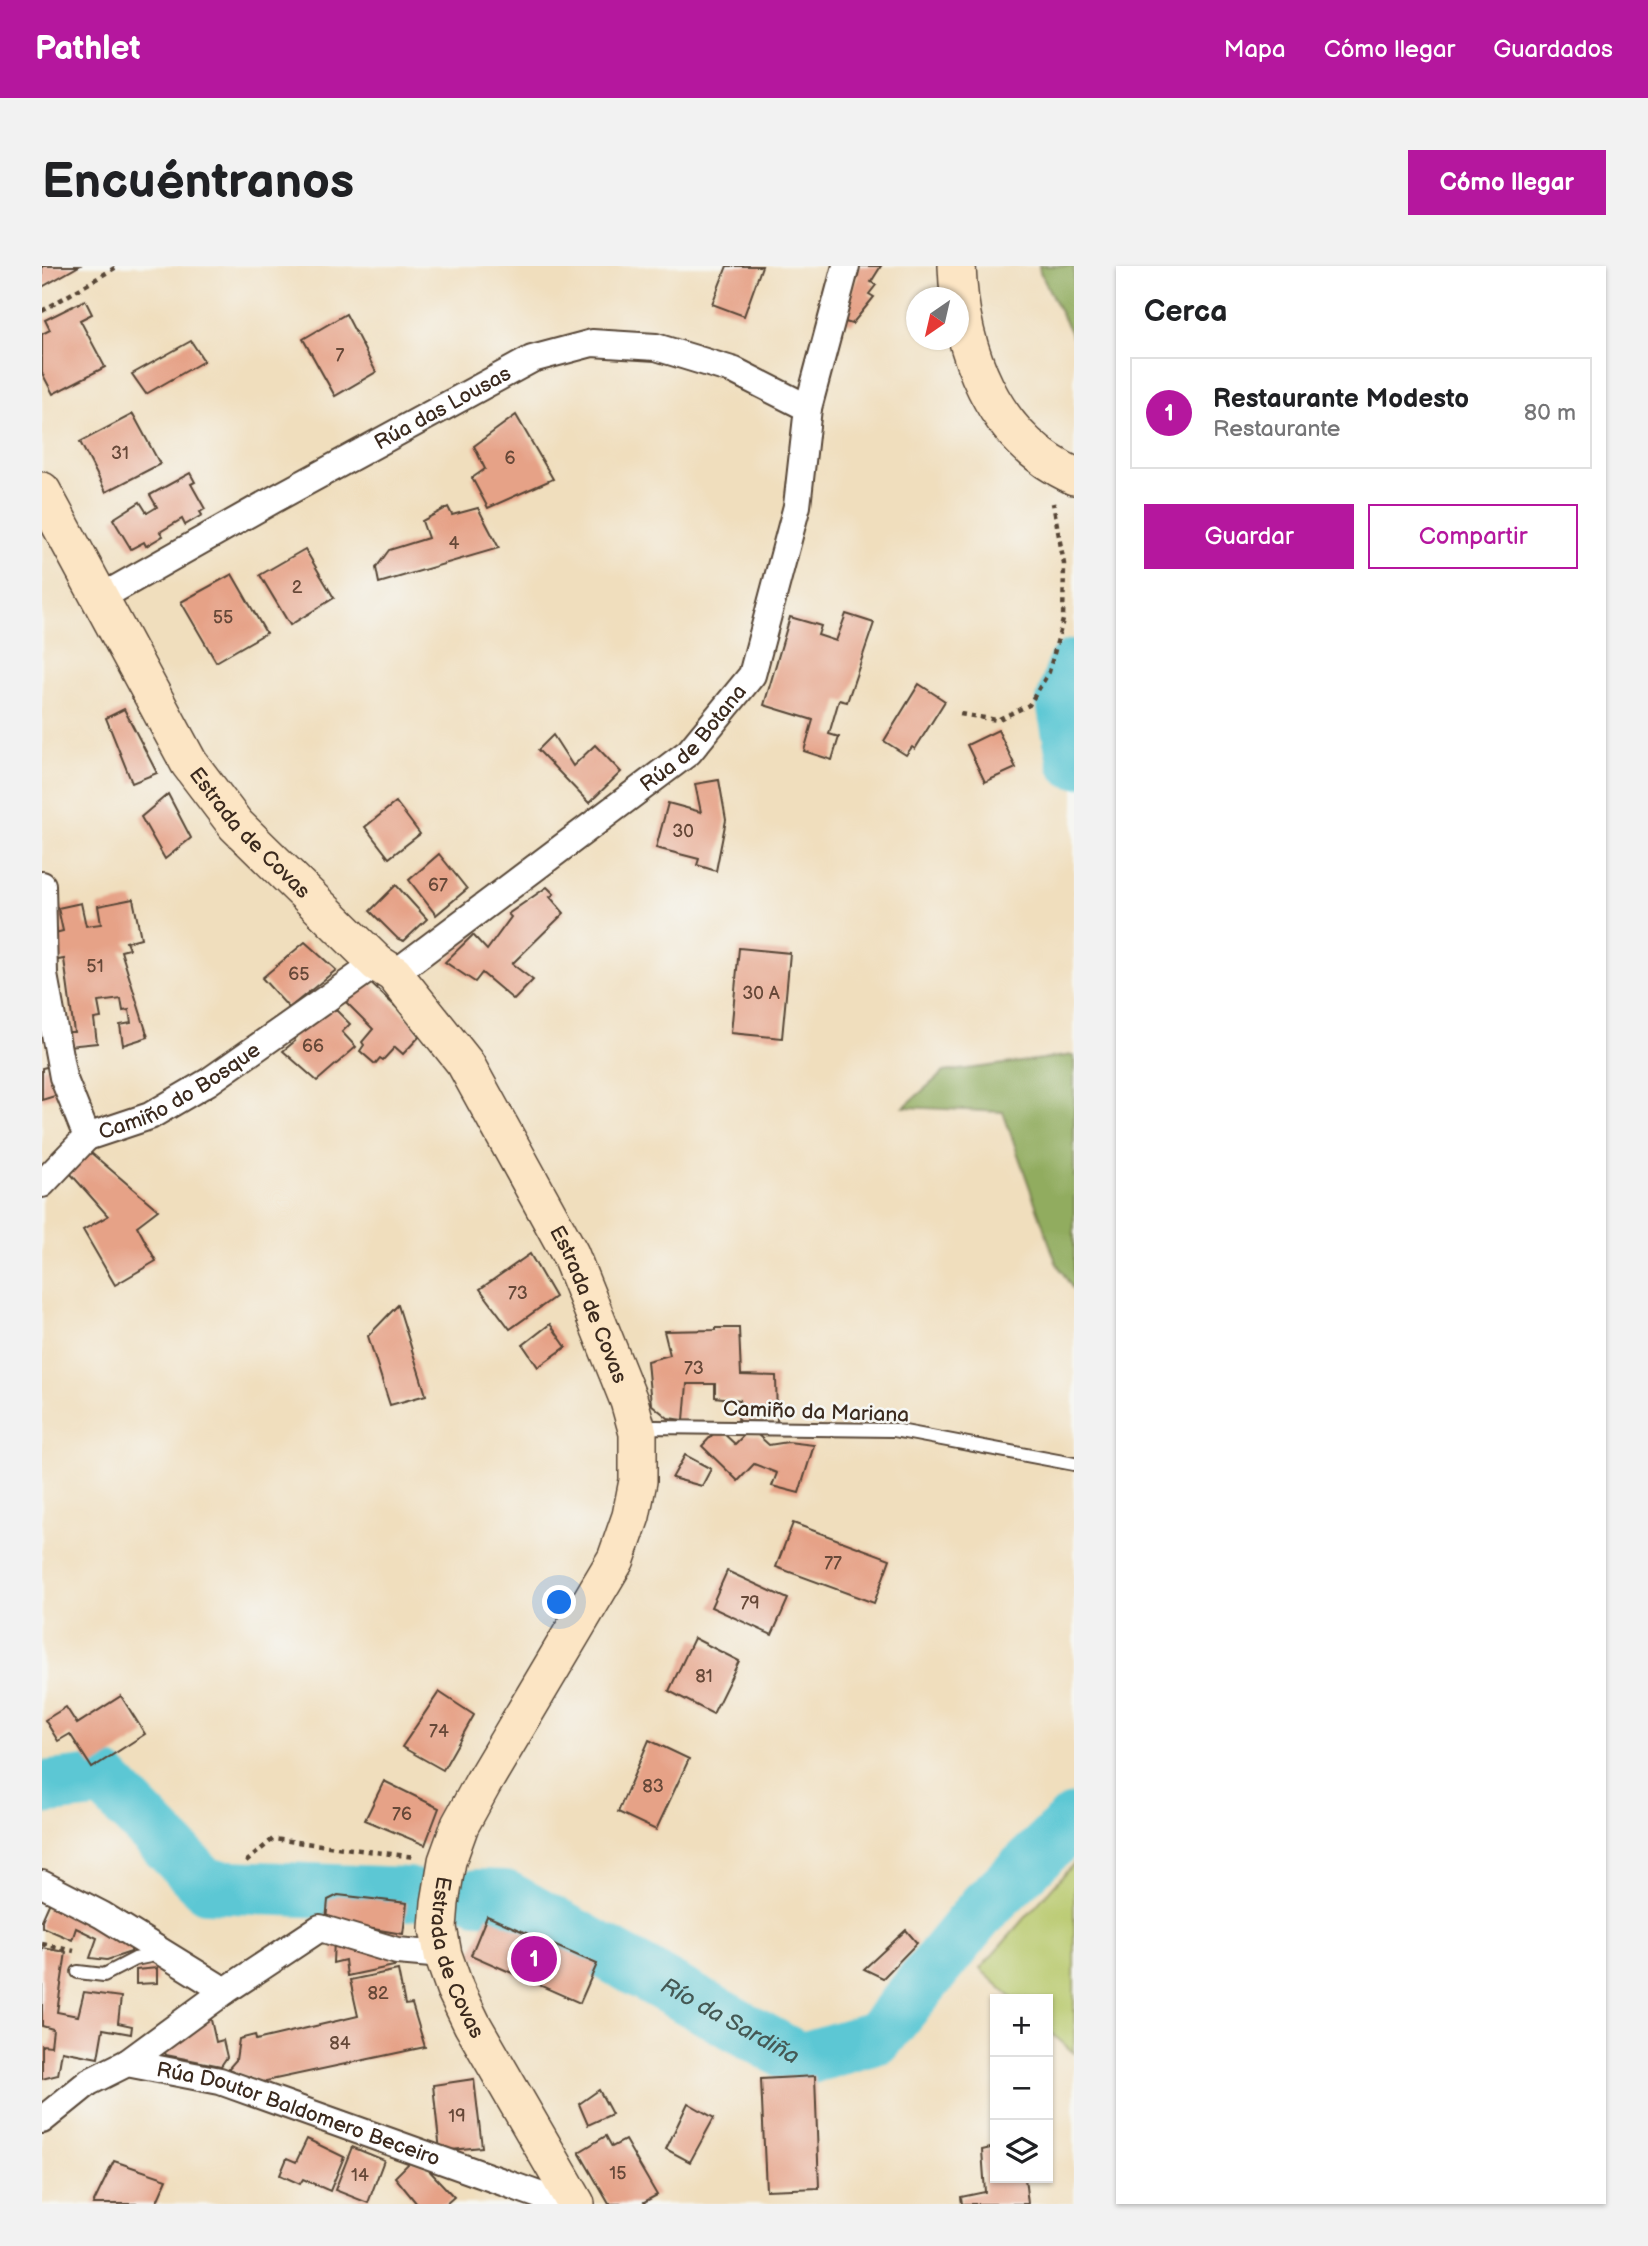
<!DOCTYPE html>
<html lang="es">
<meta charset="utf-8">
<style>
body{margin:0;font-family:"Balsamiq Sans",sans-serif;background:#f2f2f2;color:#202124}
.controls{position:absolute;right:21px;bottom:21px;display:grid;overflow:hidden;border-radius:0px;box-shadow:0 2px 5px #0004}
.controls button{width:63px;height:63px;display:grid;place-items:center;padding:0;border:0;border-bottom:2px solid #e0e0e0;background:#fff;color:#202124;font:35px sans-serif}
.compass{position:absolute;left:864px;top:21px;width:63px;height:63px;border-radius:50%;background:#fff;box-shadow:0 2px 5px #0004;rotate:214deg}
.you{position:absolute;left:518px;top:1337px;width:24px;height:24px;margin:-18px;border:5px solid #fff;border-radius:50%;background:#1a73e8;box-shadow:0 0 0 10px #1a73e833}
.badge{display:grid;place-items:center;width:46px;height:46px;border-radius:50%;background:#b5179e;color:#fff;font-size:23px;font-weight:700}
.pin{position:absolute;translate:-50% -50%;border:4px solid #fff;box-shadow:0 2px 7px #0006}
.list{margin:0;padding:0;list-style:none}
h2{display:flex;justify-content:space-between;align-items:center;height:91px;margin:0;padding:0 28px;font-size:30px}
h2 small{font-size:23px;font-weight:400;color:#757577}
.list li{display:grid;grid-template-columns:46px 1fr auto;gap:21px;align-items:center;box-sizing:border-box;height:112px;margin:0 14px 14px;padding:0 14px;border:2px solid #e0e0e0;border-radius:0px}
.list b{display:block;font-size:26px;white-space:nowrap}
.list p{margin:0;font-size:23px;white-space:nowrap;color:#757577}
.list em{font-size:23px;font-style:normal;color:#757577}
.actions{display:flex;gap:14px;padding:21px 28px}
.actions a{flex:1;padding:16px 0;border:2px solid #b5179e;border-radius:0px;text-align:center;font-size:24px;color:#b5179e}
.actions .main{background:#b5179e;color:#fff}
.icon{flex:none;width:38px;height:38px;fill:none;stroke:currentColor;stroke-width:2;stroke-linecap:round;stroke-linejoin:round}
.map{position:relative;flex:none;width:1032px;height:1938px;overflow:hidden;border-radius:0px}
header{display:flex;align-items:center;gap:42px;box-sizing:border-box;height:98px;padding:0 35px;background:#b5179e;color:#fff}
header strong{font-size:33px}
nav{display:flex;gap:38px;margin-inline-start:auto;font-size:24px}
.intro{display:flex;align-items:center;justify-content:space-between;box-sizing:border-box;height:168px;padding:0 42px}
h1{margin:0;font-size:49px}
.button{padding:18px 32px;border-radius:0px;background:#b5179e;color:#fff;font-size:24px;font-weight:700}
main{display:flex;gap:42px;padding:0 42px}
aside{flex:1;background:#fff;border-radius:0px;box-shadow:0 2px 5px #0004}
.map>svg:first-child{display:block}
.green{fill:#b7c86b;stroke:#797944;stroke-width:2}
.forest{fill:#91ac5f;stroke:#666b3e;stroke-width:2}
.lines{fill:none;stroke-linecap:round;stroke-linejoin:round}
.river{stroke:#5bc7d4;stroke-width:54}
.building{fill:#e6a287}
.lane-casing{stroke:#564536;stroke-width:16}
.street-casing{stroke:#564536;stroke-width:30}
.secondary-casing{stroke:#564536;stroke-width:40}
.path{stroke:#564536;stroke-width:4.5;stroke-dasharray:5 5;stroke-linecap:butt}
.lane{stroke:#fff;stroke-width:12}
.street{stroke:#fff;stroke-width:26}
.secondary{stroke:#fce5c4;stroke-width:37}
.labels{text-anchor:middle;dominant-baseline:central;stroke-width:5;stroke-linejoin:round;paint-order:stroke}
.number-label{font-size:18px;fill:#664838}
.street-label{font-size:21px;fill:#3b2a1e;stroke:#f6f6f2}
.water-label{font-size:23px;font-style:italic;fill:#455955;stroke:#f6f6f2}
</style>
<header>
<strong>Pathlet</strong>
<nav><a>Mapa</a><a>Cómo llegar</a><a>Guardados</a></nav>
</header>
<div class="intro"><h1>Encuéntranos</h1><a class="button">Cómo llegar</a></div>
<main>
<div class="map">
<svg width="1032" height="1938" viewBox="0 0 1032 1938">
<rect width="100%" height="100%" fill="#f6f6f2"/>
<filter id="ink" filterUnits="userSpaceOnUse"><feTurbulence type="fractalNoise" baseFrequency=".0143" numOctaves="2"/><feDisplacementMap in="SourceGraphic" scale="14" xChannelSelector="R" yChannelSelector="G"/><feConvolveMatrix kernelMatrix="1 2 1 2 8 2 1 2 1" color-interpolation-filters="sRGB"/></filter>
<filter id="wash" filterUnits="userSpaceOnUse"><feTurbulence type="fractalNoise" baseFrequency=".00686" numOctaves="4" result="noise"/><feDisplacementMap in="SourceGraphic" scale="28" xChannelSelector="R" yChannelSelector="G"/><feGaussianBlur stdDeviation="1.57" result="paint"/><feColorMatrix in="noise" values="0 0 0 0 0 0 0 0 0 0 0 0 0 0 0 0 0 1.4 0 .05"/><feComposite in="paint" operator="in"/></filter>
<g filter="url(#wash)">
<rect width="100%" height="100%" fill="#f0debd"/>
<path class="green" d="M1032 1597V1787L1006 1764V1733H971L938 1703Z"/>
<g class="forest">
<path d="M997 0H1032V74L998 6Z"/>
<path d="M1032 789V1025L1014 996 961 846 862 841 902 806Z"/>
</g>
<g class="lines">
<g class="river">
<path d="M1032 400 1021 436 1032 495"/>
<path d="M0 1522 62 1515 165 1620 366 1628"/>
<path id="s1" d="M435 1630 463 1631 758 1794 836 1771 943 1640 1032 1555"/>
</g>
</g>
<g id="blocks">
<g class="building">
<path d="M0 0H37L0 21Z"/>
<path d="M685 0H720L702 50 670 38Z"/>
<path d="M816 0H839L829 16 834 19 827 28 832 31 810 58 797 54 816 10 812 8Z"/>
<path d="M43 34 50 48 38 54 63 101 11 128 0 107V68L8 64 3 54Z"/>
<path d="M304 48 334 106 293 130 261 73Z"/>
<path d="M149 75 162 95 104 128 90 108Z"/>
<path d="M91 148 118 198 64 226 38 176Z"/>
<path d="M474 149 511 213 446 242 430 212 443 203 432 180Z"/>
<path d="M148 207 153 216 149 218 163 243 158 246 160 249 143 259 140 253 118 266 121 270 104 280 102 276 89 283 71 253 98 236 105 247 115 241 108 229Z"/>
<path d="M406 241 410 249 436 242 457 282 337 317 334 302 347 284 386 272 380 255Z"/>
<path d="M263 283 292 332 248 359 218 309Z"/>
<path d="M190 308 224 367 174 396 139 336Z"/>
<path d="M804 348 832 357 805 436 797 434 787 468 797 471 790 494 762 485 771 454 722 439 748 351 779 360 776 369 794 375Z"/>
<path d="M877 418 903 435 873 483 870 481 864 489 842 475Z"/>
<path d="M82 443 115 507 90 517 64 452Z"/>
<path d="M956 464 974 502 943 516 925 479Z"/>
<path d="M511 469 531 500 553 479 579 506 547 537 496 484Z"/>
<path d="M677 514 684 554 674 605 655 599 657 593 614 582 626 537 659 546 653 518Z"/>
<path d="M126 528 149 572 123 593 99 551Z"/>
<path d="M354 536 378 568 347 592 323 561Z"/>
<path d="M397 588 425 623 394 649 367 614Z"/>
<path d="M354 619 385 653 362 675 356 673 328 645Z"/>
<path d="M505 621 512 628 508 631 522 647 470 698 491 714 472 734 440 707 433 716 403 696 431 669 445 684 469 651 466 648Z"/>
<path d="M91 633 99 672 84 676 87 683 79 685 106 771 81 779 78 759 89 757 87 744 81 745 79 733 56 736 59 752 52 753 55 777 26 780 25 766H32L22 693 10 695 9 668 21 665 16 642 39 637 44 660 59 658 56 640Z"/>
<path d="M263 676 294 704 247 742 220 712Z"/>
<path d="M697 682 748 687 740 772 689 767Z"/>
<path d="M323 712 372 758 378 770 361 788 353 781 341 794 338 792 333 798 318 785 322 779 320 776 331 763 298 730Z"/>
<path d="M287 737 308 758 300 766 314 781 275 815 241 785 253 775 248 768Z"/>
<path d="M9 800 16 829 0 834V802Z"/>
<path d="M48 886 116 944 95 960 114 995 73 1019 41 964 66 950 28 907Z"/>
<path d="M488 988 513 1031 468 1063 438 1023Z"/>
<path d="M356 1039 384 1129 348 1139 326 1070Z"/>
<path d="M508 1058 524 1081 496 1101 481 1079Z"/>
<path d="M674 1062H697L699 1109 734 1110 735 1156 696 1155 698 1134 673 1131V1118H645L642 1154 626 1152 609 1138 605 1095 628 1089 622 1065 674 1064Z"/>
<path d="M673 1166H680L693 1178 703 1168 716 1169 727 1179 746 1176 772 1179 757 1227 730 1220 735 1207 712 1198 696 1215 660 1180Z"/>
<path d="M643 1189 669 1203 660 1220 630 1212Z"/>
<path d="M751 1257 848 1293 832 1337 734 1301Z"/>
<path d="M685 1305 746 1333 730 1369 669 1341Z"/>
<path d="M652 1372 697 1395 671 1448 627 1425Z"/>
<path d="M397 1426 432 1449 401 1504 360 1481Z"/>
<path d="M79 1430 103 1468 50 1502 28 1468 16 1475 3 1454 24 1441 35 1458Z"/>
<path d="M607 1474 647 1493 614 1564 576 1546Z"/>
<path d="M342 1515 397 1542 383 1579 323 1554Z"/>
<path d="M296 1629 365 1637 361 1668 284 1655 286 1634Z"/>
<path d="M8 1636 90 1675 89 1686 65 1694 48 1692 55 1672 34 1662 30 1674 0 1661V1654Z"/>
<path d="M445 1650 555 1698 538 1737 429 1689Z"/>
<path d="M864 1664 875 1677 841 1712 822 1703Z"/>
<path d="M292 1673 349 1687 352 1700 305 1710 303 1694 291 1697Z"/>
<path d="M0 1682 24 1686 15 1746 36 1750 42 1726 79 1731 76 1757 90 1760 89 1768 61 1763 56 1792 20 1785 16 1809 0 1813V1779L9 1780 11 1763 0 1760Z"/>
<path d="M115 1702V1717L94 1718V1704Z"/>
<path d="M356 1704 363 1739 370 1738 383 1781 224 1815 225 1819 186 1803 194 1794 197 1773 213 1769 214 1774 316 1750 308 1714Z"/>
<path d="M167 1745 174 1776 181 1774 185 1791 179 1800 124 1789 119 1778Z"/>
<path d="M773 1810 777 1922 724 1924 719 1813Z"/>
<path d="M432 1813 440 1881 398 1885 391 1819Z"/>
<path d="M557 1824 570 1848 546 1859 537 1838Z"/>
<path d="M646 1837 672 1852 648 1896 624 1883Z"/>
<path d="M564 1870 570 1881 583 1874 615 1929 602 1936 603 1938H567L537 1886Z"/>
<path d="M265 1873 302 1891 288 1925 261 1913 258 1918 238 1909 245 1892 254 1896Z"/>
<path d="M310 1881 342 1894 326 1937 293 1924Z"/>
<path d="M953 1881V1912H983L986 1938H920L919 1931 943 1926 940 1884Z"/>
<path d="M72 1895 125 1913 114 1938H51Z"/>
<path d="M369 1895 381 1898 412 1931 404 1938H375L353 1911Z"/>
</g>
</g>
</g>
<g filter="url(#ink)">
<use href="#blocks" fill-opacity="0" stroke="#564536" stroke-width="2"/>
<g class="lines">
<g class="lane-casing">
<g id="lane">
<path d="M600 1165 613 1161 852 1164 1032 1198"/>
<path d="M36 1706 62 1709 93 1693 118 1688"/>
</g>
</g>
<g class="street-casing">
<g id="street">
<path id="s2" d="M56 333 231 234 490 93 550 77 614 81 693 105 766 142"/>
<path id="s3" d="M0 619 2 709 21 811 45 871 108 850 166 816 335 697"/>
<path id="s4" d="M352 708 647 486 710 409 755 240 766 142 804 0"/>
<path d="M0 918 45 871"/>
<path d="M0 1618 60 1649 183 1725 278 1662 355 1685 401 1689"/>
<path d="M85 1797 183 1725"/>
<path id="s5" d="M0 1854 47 1816 85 1797 178 1815 522 1938"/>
</g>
</g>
<g class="secondary-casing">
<g id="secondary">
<path d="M915 0C918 85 950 172 1032 210"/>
<path id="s6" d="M0 225 147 497 194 559 335 697 352 708 423 797 528 988 587 1135 596 1167V1215L589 1250 574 1293 441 1517 418 1559 405 1595 398 1637 396 1662 401 1689 413 1723 430 1758 534 1938"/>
</g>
</g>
<g class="path">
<path d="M0 45 76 0"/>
<path d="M918 448 955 454 987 439 1007 406 1021 354 1022 298 1011 237"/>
<path d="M204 1596 231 1573 373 1591"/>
<path d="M0 1678 32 1685"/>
</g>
<use href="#lane" class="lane"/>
<use href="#street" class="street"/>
<use href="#secondary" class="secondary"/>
</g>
</g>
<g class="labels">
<g class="number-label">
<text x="298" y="89">7</text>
<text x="78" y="187">31</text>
<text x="468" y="192">6</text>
<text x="412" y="277">4</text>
<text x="255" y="321">2</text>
<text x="181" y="351">55</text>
<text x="641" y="565">30</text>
<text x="396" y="619">67</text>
<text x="53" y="700">51</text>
<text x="257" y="708">65</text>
<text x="719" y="727">30 A</text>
<text x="271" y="780">66</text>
<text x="476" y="1027">73</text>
<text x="652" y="1102">73</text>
<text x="791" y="1297">77</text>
<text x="708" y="1337">79</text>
<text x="662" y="1410">81</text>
<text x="397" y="1465">74</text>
<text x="611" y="1520">83</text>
<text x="360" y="1548">76</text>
<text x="336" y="1727">82</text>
<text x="298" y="1777">84</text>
<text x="415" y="1850">19</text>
<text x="576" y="1907">15</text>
<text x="318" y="1909">14</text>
</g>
<g class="street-label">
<text stroke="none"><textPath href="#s2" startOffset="394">Rúa das Lousas</textPath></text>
<text stroke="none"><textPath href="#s4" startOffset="382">Rúa de Botana</textPath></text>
<text stroke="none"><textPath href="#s6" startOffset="402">Estrada de Covas</textPath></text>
<text stroke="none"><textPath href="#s3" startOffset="362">Camiño do Bosque</textPath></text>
<text stroke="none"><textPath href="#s6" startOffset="990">Estrada de Covas</textPath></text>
<text transform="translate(774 1146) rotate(2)">Camiño da Mariana</text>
<text stroke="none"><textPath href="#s6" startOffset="1704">Estrada de Covas</textPath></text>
<text stroke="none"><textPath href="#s5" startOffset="282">Rúa Doutor Baldomero Beceiro</textPath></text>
</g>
<g class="water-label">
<text stroke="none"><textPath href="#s1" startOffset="285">Río da Sardiña</textPath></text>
</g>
</g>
</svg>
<div class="controls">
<button>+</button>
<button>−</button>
<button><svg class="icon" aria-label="layers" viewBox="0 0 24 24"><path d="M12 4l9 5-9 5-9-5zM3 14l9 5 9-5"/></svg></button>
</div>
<svg class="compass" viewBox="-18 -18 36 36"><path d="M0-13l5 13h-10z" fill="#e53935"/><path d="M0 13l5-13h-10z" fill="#757577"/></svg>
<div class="you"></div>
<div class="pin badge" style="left:492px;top:1693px">1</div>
</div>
<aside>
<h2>Cerca<small></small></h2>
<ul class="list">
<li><span class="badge">1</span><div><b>Restaurante Modesto</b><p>Restaurante</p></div><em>80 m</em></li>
</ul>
<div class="actions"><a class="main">Guardar</a><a>Compartir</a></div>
</aside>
</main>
